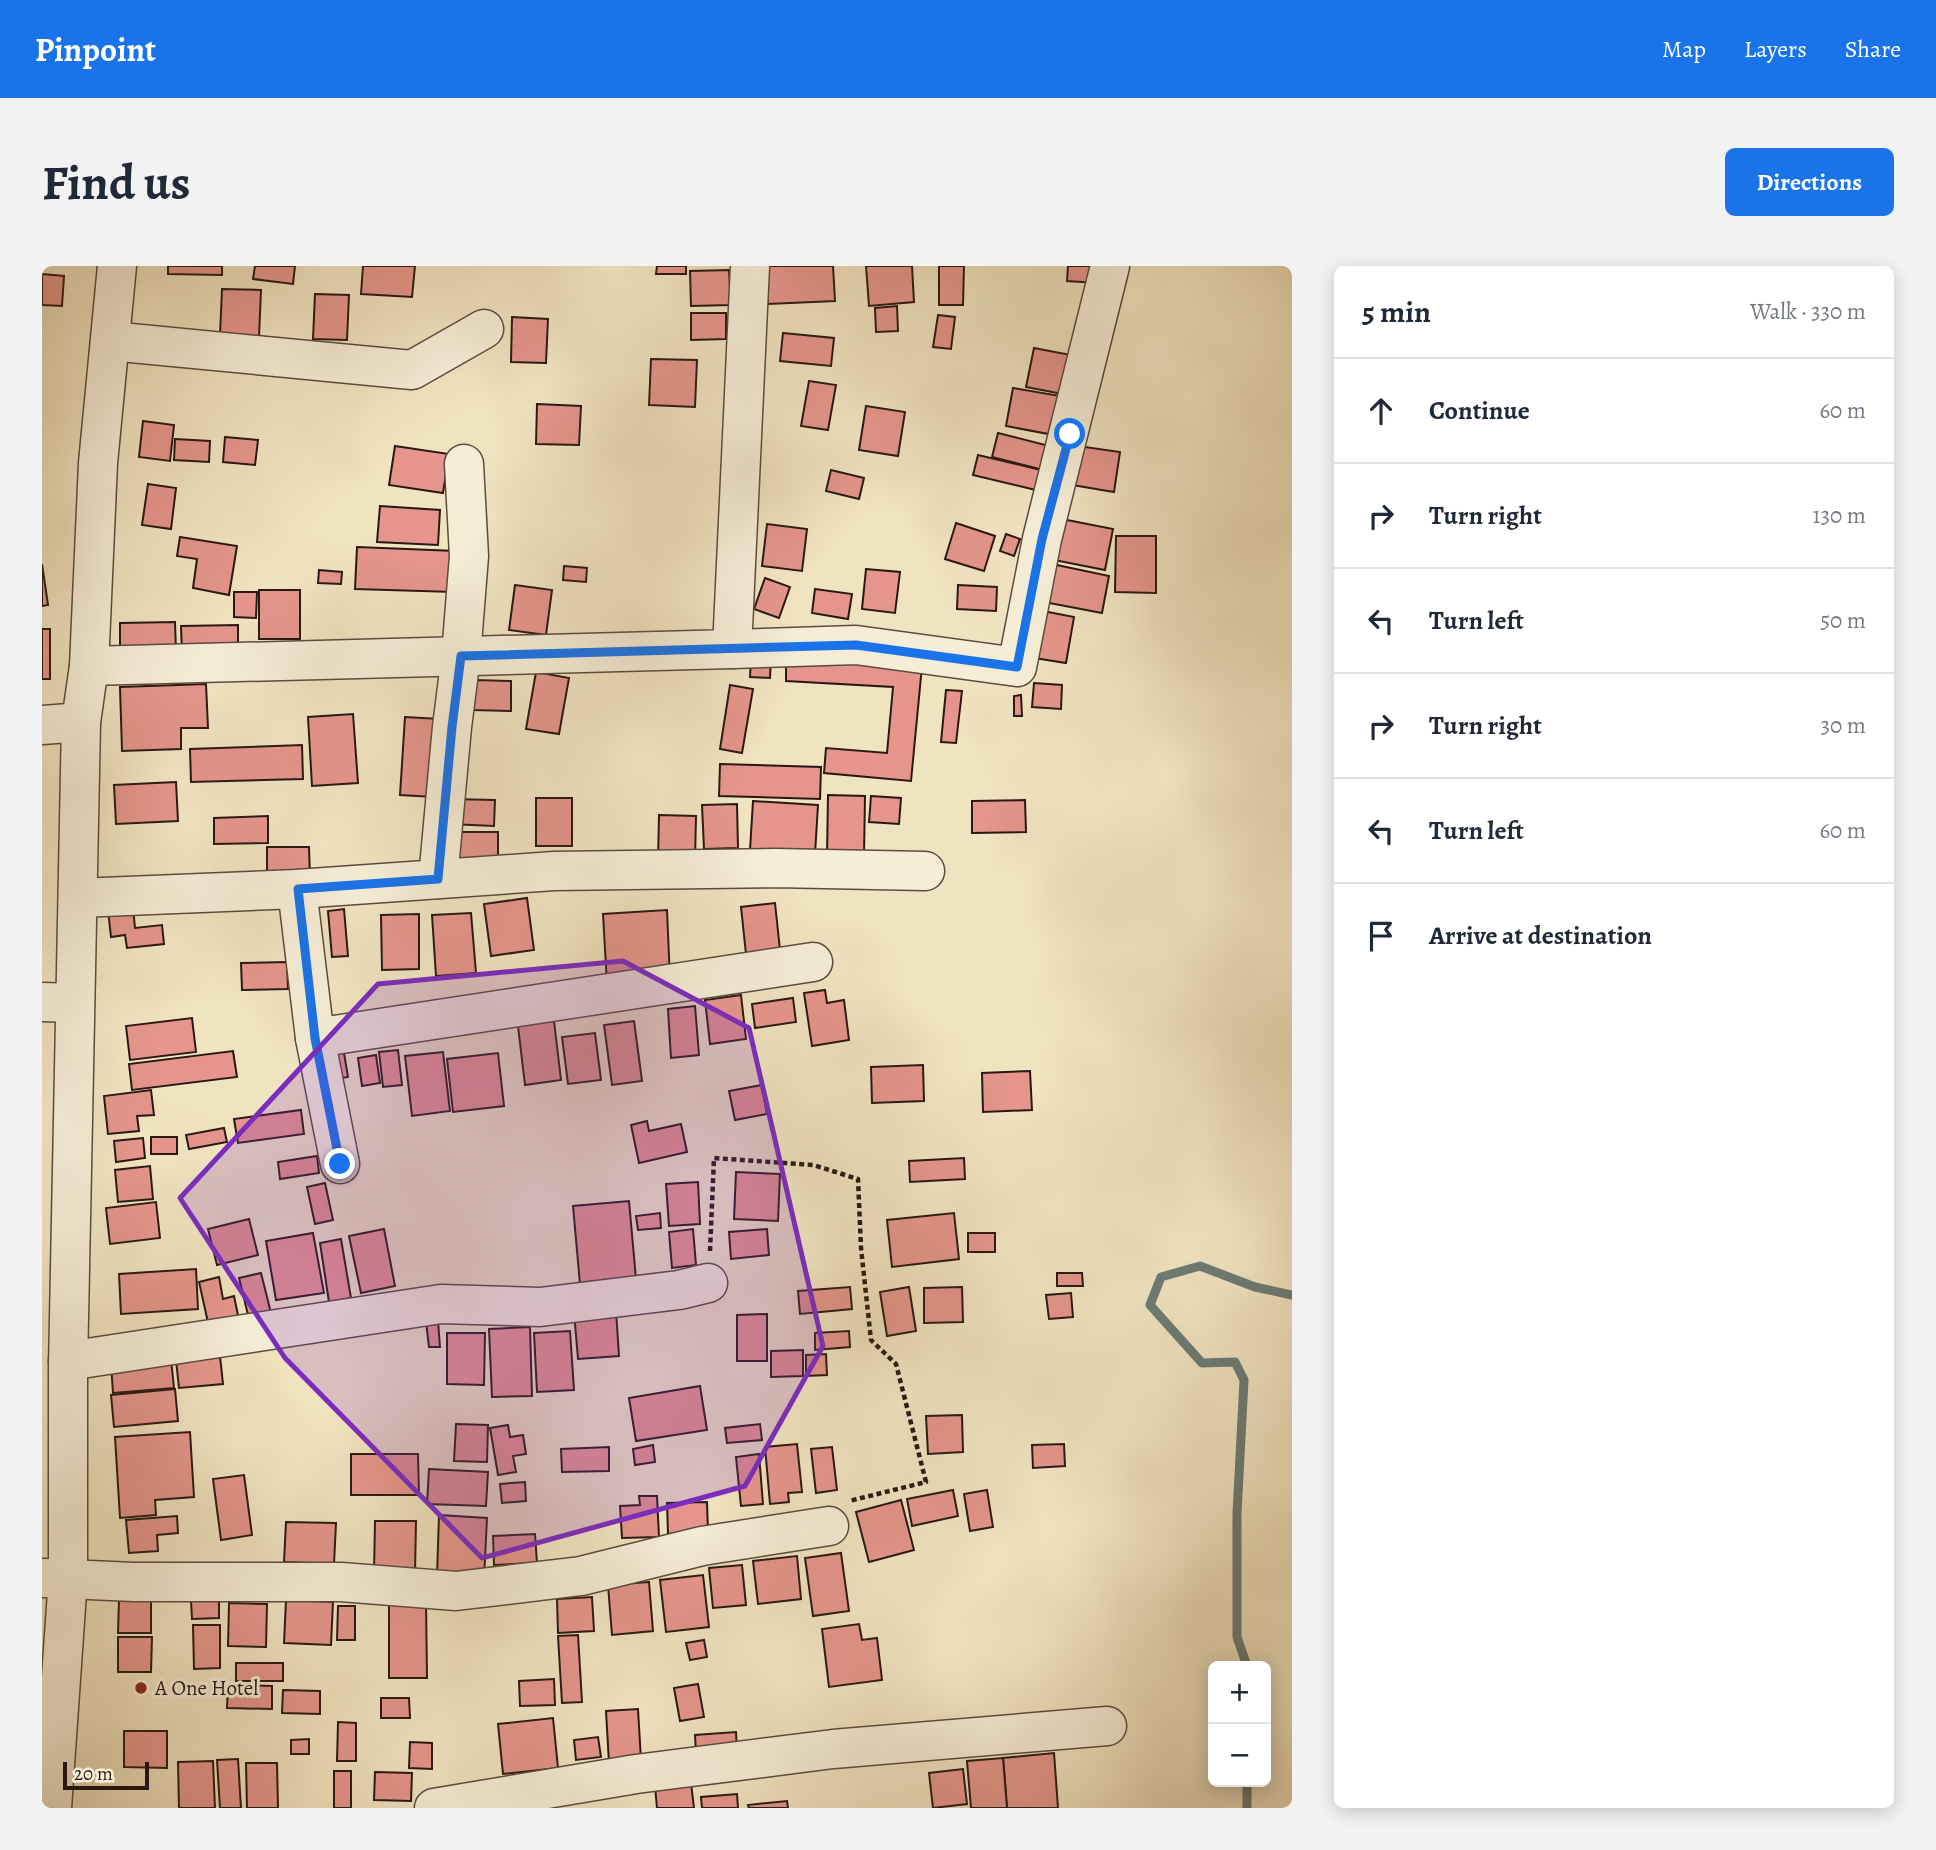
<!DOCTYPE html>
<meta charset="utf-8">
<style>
body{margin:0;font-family:Alegreya,serif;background:#f2f2f3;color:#1f2937}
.controls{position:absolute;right:21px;bottom:21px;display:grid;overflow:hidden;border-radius:10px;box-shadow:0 4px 18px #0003}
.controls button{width:63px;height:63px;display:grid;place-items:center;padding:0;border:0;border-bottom:2px solid #e0e1e3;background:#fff;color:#1f2937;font:35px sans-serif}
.scale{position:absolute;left:21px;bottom:18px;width:86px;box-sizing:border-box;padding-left:7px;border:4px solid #291912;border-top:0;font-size:19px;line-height:24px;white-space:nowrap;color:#291912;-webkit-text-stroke:5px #f5edd6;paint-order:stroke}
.stop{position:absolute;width:21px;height:21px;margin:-16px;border:5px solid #1a73e8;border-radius:50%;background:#fff}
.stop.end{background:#1a73e8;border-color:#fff;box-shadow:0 2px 7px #0008}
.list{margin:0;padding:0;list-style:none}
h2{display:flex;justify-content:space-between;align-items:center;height:91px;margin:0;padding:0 28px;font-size:30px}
h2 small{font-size:23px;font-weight:400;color:#747a83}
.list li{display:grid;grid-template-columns:46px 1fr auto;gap:21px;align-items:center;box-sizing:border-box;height:105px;padding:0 28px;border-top:2px solid #e0e1e3}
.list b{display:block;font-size:26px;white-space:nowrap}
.list em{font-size:23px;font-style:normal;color:#747a83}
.icon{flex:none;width:38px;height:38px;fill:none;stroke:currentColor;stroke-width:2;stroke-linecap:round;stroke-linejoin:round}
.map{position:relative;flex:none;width:1250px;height:1542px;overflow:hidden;border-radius:10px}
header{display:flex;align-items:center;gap:42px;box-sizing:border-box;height:98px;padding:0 35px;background:#1a73e8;color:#fff}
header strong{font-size:33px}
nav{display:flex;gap:38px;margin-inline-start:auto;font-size:24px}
.intro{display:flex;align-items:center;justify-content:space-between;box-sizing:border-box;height:168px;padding:0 42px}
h1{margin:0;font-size:49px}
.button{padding:18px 32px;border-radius:10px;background:#1a73e8;color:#fff;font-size:24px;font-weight:700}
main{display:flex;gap:42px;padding:0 42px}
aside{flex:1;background:#fff;border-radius:10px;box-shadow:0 4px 18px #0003}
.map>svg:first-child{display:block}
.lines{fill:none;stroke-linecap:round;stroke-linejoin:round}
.stream{stroke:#6d7b75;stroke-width:9}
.building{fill:#e5958b;stroke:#291912;stroke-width:2}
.minor-casing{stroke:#5b4c3e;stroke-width:41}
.path{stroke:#291912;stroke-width:4.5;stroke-dasharray:5 3.5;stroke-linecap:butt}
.minor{stroke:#f5edd6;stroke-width:38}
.route{stroke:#1a73e8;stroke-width:9}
.marked{fill:#7b2cbf;fill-opacity:0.2;stroke:#7b2cbf;stroke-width:5;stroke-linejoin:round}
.poi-dot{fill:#8f2418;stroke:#f5edd6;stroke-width:2.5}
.labels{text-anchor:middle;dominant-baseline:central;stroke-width:6;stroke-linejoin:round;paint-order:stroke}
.poi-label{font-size:21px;fill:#291912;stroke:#f5edd6;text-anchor:start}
</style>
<header>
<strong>Pinpoint</strong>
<nav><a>Map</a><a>Layers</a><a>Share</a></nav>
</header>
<div class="intro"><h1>Find us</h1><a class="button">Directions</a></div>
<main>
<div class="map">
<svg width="1250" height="1542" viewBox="0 0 1250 1542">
<rect width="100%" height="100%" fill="#f0e3c0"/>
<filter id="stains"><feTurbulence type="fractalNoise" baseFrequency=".00286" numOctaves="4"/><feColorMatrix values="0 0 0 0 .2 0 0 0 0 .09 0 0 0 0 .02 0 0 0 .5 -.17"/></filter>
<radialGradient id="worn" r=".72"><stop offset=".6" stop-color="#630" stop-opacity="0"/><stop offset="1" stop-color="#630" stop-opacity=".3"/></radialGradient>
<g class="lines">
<g class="stream">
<path d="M1205 1400 1195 1371V1248L1202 1114 1193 1096 1160 1097 1108 1039 1119 1011 1158 1000 1213 1021 1250 1029"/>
<path d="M1205 1516V1542"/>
</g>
</g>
<g class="building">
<path d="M126 0H180V9L126 8Z"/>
<path d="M213 0H253L251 18 211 13Z"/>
<path d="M321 0H373L370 31 319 28Z"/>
<path d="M615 0H644V8H614Z"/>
<path d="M724 0H791L793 35 726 38Z"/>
<path d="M824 0H870L872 36 827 40Z"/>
<path d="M897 0H922L921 39H897Z"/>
<path d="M1026 0H1056L1055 17 1025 15Z"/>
<path d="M687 4 689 39 649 40 648 5Z"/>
<path d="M0 8 22 10 20 40 0 39Z"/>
<path d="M180 23 219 24 217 71 178 69Z"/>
<path d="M273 28 307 29 305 74 271 73Z"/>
<path d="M855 40 856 65 834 66 833 42Z"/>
<path d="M649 47H684V73L649 74Z"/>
<path d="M896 49 913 51 909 83 891 81Z"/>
<path d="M470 51 506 53 504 97 469 96Z"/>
<path d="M741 67 792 72 789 100 738 95Z"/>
<path d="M992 82 1034 90 1026 129 984 121Z"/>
<path d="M609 93 655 94 653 141 607 139Z"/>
<path d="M767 115 794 119 786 164 759 160Z"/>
<path d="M971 122 1024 131 1017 170 964 160Z"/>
<path d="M495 138 539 140 537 179 494 178Z"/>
<path d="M824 140 863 146 856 190 817 184Z"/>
<path d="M101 155 132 159 128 195 97 191Z"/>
<path d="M956 167 1011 181 1005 205 950 191Z"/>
<path d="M183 171 216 174 213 199 181 196Z"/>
<path d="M133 173 168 175 167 196 132 194Z"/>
<path d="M353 180 407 188 401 227 347 219Z"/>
<path d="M1036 180 1078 186 1072 226 1030 219Z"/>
<path d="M936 189 1003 205 998 225 931 209Z"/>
<path d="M789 204 822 212 817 233 784 225Z"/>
<path d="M106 218 134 222 129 263 100 259Z"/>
<path d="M338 240 398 244 396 279 335 276Z"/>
<path d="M1020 253 1071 263 1063 304 1012 294Z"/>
<path d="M914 257 953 270 942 305 903 293Z"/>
<path d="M725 258 765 263 760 305 720 300Z"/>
<path d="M964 268 978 273 972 290 958 285Z"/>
<path d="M1074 270H1114V327L1073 326Z"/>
<path d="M138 271 195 280 187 329 151 322 155 293 135 290Z"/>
<path d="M315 281 414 285 412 326 313 323Z"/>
<path d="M0 298 6 339 0 340Z"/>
<path d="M1010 298 1067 310 1060 347 1002 336Z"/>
<path d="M522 300 545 302 544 316 521 314Z"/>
<path d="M824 303 858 306 853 347 820 343Z"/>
<path d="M277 304 300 306 299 318 276 317Z"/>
<path d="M723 312 748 321 737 352 712 343Z"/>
<path d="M473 319 510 324 504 369 467 364Z"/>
<path d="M916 319 955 321 954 345 915 343Z"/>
<path d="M773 323 810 328 806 353 770 347Z"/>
<rect x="217" y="324" width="41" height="49"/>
<path d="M192 326H215L214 352 192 351Z"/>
<path d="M1001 345 1032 351 1024 397 992 392Z"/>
<path d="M133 356 134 385 78 387V357Z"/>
<path d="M196 359V387L140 388 139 360Z"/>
<rect x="0" y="363" width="8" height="50"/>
<path d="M709 390 729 391 728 412 708 411Z"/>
<path d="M744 392 880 400 869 515 782 507 784 482 845 487 851 421 744 415Z"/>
<path d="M494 406 527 412 517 468 484 463Z"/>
<path d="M432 414 469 415V445L431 444Z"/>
<path d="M992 417 1020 419 1019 443 990 441Z"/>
<path d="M164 418 166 462H139V483L80 485 78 421Z"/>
<path d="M688 419 711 423 700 487 678 483Z"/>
<path d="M904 424 920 425 914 477 899 476Z"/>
<path d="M979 429 980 450H972V430Z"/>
<path d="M311 448 316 517 270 520 266 451Z"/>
<path d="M363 451 397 453 392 531 358 529Z"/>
<path d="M260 479 261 513 149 516 148 483Z"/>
<path d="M678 498 779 501 778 533 677 530Z"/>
<path d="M134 516 136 555 74 558 72 519Z"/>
<path d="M786 529 823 530 822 590H785Z"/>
<path d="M829 530 859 532 857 558 827 556Z"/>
<rect x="494" y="532" width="36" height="48"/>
<path d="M408 533 453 534 452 560 407 558Z"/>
<path d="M983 534 984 566 930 567V535Z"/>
<path d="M711 535 776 539 773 588 708 584Z"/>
<path d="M695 538 696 582 662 583 660 539Z"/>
<path d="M617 549 654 550 653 595H616Z"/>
<path d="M226 550V577L172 578V552Z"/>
<rect x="409" y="566" width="47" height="33"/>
<path d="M225 581H267L268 612 225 613Z"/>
<path d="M485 632 492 684 449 690 442 638Z"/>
<path d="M733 637 738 684 704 688 699 641Z"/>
<path d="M91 641 93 662 120 659 122 678 85 682 83 669 69 671 66 644Z"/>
<path d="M302 643 306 690 290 691 286 645Z"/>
<path d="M625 644 628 714 565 718 561 648Z"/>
<path d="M429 647 434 707 394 710 390 649Z"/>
<path d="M377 648V703L340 704 339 649Z"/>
<path d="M245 696 246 723 200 724 199 697Z"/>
<path d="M783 724 785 737 802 734 807 774 770 780 762 727Z"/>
<path d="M699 729 704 773 668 778 663 734Z"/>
<path d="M751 732 754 756 713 762 710 738Z"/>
<path d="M653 740 657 789 629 792 626 743Z"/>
<path d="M150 752 154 786 88 794 84 760Z"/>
<path d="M512 755 519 814 483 819 476 760Z"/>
<path d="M592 755 600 815 570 819 562 759Z"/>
<path d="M553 767 559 814 526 818 520 771Z"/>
<path d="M301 781 306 811 287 814 282 784Z"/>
<path d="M356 784 360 819 341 821 337 786Z"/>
<path d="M191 785 195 811 90 824 87 798Z"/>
<path d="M401 786 408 845 370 850 363 790Z"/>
<path d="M456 787 462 840 411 846 405 793Z"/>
<path d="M334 789 338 817 320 820 316 792Z"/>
<path d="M881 799 882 835 830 837 829 801Z"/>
<path d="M988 805 990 844 941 846 940 807Z"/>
<path d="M720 819 725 848 693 854 687 825Z"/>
<path d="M109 824 112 849 95 850 97 865 66 868 62 830Z"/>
<path d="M259 844 262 868 196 877 192 853Z"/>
<path d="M605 855 607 865 639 858 645 886 597 897 589 859Z"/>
<path d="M182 862 185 876 147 883 144 869Z"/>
<rect x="109" y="871" width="26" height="17"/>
<path d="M101 872 103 892 74 896 72 875Z"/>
<path d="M275 890 277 907 238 913 236 896Z"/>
<path d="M922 892 923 913 868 916 867 895Z"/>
<path d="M108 900 111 933 76 936 73 904Z"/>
<path d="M694 906 738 908 736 955 692 953Z"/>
<path d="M656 916 658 958 627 960 624 918Z"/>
<path d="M283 917 291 954 273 958 265 921Z"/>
<path d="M587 935 594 1013 538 1018 531 940Z"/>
<path d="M114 936 118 972 68 978 64 942Z"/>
<path d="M618 947 619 962 596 964 594 950Z"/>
<path d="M912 947 917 993 850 1001 845 954Z"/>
<path d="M207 953 216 989 175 999 166 963Z"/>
<path d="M342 963 353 1020 319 1027 307 970Z"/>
<path d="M651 963 654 999 630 1002 627 966Z"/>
<path d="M725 963 727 989 689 993 687 966Z"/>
<path d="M271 967 282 1027 234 1034 224 975Z"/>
<rect x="926" y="967" width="27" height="19"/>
<path d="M299 973 309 1032 287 1036 278 977Z"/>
<path d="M154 1003 156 1043 79 1048 77 1008Z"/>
<path d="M219 1007 231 1055 209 1061 197 1012Z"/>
<path d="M1015 1007H1040L1041 1020H1015Z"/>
<path d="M177 1011 181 1033 192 1030 197 1054 167 1061 157 1016Z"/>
<path d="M808 1021 810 1043 758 1048 756 1025Z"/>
<path d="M867 1021 874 1065 845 1070 838 1026Z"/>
<path d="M920 1021 921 1056 882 1057V1022Z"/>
<path d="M1029 1027 1031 1051 1007 1053 1004 1029Z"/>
<path d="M574 1044 577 1090 536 1093 532 1046Z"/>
<path d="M725 1048V1095H695V1049Z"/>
<path d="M396 1055 398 1081H387L384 1056Z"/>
<path d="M488 1061 490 1130 450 1131 447 1063Z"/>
<path d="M528 1065 532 1124 495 1126 492 1067Z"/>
<path d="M807 1065 808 1081 773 1084V1067Z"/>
<path d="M405 1067H443L442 1119 405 1118Z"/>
<path d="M761 1084V1110L729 1111V1085Z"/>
<path d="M784 1088 785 1109 764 1110V1089Z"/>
<path d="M178 1090 181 1118 137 1122 134 1094Z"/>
<path d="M129 1093 132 1122 71 1127 69 1098Z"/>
<path d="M658 1120 665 1164 594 1175 587 1132Z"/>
<path d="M133 1123 136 1155 72 1161 69 1129Z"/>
<path d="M920 1149 921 1186 886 1188 884 1150Z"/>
<path d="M414 1158 446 1159 445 1196 412 1195Z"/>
<path d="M718 1158 720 1174 685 1177 683 1162Z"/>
<path d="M466 1159 468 1171 481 1169 484 1188 471 1190 474 1206 456 1209 448 1162Z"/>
<path d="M148 1166 152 1231 113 1234 114 1249 78 1252 73 1171Z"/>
<path d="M755 1178 760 1226 746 1227 747 1236 728 1238 723 1181Z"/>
<path d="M1022 1178 1023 1200 991 1202 990 1179Z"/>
<path d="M611 1179 613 1196 593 1199 591 1183Z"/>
<path d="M567 1181V1205L520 1206 519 1183Z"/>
<path d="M790 1181 795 1224 774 1227 769 1183Z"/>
<path d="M309 1188H376L377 1229H309Z"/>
<path d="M717 1188 721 1238 699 1240 694 1191Z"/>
<path d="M387 1203 446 1206 444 1240 385 1238Z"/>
<path d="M202 1209 210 1269 179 1274 171 1213Z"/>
<path d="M483 1216 484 1235 460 1237 458 1218Z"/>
<path d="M911 1224 916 1250 870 1260 865 1233Z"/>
<path d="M945 1224 951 1261 928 1265 922 1228Z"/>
<path d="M597 1230H615L617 1271 580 1272 578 1240 598 1239Z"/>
<path d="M859 1234 872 1284 827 1296 814 1246Z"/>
<path d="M665 1236 666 1266 626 1268 625 1237Z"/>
<path d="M397 1249 445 1252 442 1313 395 1310Z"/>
<path d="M135 1250 136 1267 115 1269 116 1285 87 1287 84 1254Z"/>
<path d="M333 1255H374L373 1307H332Z"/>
<path d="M244 1256 294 1257 292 1298 242 1296Z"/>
<path d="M493 1268 495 1297 452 1299 451 1270Z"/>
<path d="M799 1287 807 1345 771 1350 763 1292Z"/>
<path d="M755 1290 759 1333 716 1338 711 1295Z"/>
<path d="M700 1299 704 1339 671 1342 667 1302Z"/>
<path d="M661 1309 667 1361 624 1366 618 1314Z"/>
<path d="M607 1316 611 1365 570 1369 566 1319Z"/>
<path d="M550 1331 552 1365 516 1367 515 1333Z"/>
<path d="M77 1333H109V1367H76Z"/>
<path d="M177 1333V1352L150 1353 149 1335Z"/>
<path d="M244 1334 291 1336 289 1379 242 1377Z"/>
<path d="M347 1335H384L385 1412H347Z"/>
<path d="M187 1337 225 1338 224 1381 186 1380Z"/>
<path d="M296 1340H313V1374H295Z"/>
<path d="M817 1358 820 1374 835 1372 840 1414 787 1421 780 1363Z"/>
<path d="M151 1359H178V1402L152 1403Z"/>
<path d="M536 1369 540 1436 520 1437 516 1370Z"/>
<path d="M76 1371H110L109 1406H76Z"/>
<path d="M662 1374 665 1391 648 1394 644 1377Z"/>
<rect x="194" y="1397" width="47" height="18"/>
<path d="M512 1413 513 1439 478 1440 477 1415Z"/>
<path d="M656 1418 662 1451 638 1455 632 1422Z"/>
<path d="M186 1419 230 1420V1443L185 1442Z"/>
<path d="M241 1424 278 1425V1448L240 1447Z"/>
<path d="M339 1432H367L368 1452H339Z"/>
<path d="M596 1443 599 1494 567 1497 564 1445Z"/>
<path d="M511 1452 516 1502 461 1508 456 1458Z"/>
<path d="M296 1456 314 1457V1495H295Z"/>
<path d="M82 1465H125V1502L82 1501Z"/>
<path d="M694 1466 695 1485 654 1488 653 1469Z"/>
<path d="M556 1471 559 1491 534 1494 532 1474Z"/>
<path d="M267 1473V1488H249V1474Z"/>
<path d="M368 1476 390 1477V1503L367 1502Z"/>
<path d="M1012 1487 1016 1542H965L961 1492Z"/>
<path d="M961 1492 965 1542H929L925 1495Z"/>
<path d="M196 1493 199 1542H178L175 1494Z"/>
<path d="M171 1495 173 1542H137L136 1496Z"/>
<path d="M204 1497H235L236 1542H205Z"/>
<path d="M921 1503 925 1538 891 1542 887 1507Z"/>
<rect x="292" y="1505" width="17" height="37"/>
<path d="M333 1506 370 1507 369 1535 332 1534Z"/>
<path d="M649 1517 652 1542H615L613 1520Z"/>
<path d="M695 1528 696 1542H660L659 1531Z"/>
<path d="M745 1535 746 1542H707L706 1539Z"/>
</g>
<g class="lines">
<g class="minor-casing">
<g id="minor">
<path d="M68 75 370 104 442 63"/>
<path d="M690 383 814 379 975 401 1000 273 1068 0"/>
<path d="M47 400 690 383 708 0"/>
<path d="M0 459 39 456"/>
<path d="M396 613 410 461 419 390 427 290 422 198"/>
<path d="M255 623 273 772 298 898"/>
<path d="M36 632 255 623 512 605 733 602 883 605"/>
<path d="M0 736 33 737"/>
<path d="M273 772 771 696"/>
<path d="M26 1095 399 1038 498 1041 637 1024 666 1017"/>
<path d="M2 1312 92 1316H299L414 1325 539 1310 660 1280 787 1260"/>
<path d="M10 1542 26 1312V1102L39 456 47 400 56 197 75 0"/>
<path d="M392 1542 594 1508 791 1483 1065 1460"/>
</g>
</g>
<path class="path" d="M668 985 672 892 771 899 816 913 819 982 829 1074 854 1098 884 1216 807 1235"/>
<use href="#minor" class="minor"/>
</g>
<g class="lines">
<path class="route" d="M298 898 273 772 256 623 396 613 410 461 419 390 814 379 975 401 1000 273 1028 168"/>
</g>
<path class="marked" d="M581 695 707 762 781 1080 703 1220 440 1292 243 1092 138 932 336 718Z"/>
<circle class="poi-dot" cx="99" cy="1422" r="7"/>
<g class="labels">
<g class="poi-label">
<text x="113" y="1422">A One Hotel</text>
</g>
</g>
<rect width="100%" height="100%" filter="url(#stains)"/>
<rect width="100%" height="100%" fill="url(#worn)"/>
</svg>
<div class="controls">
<button>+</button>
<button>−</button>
</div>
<div class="scale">20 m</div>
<div class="stop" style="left:1028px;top:168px"></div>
<div class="stop end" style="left:298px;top:898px"></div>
</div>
<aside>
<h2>5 min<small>Walk · 330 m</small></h2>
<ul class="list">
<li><svg class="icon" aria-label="ahead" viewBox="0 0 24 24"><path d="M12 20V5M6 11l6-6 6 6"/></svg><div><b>Continue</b></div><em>60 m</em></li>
<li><svg class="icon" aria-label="right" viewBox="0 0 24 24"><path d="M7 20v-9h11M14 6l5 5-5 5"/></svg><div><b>Turn right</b></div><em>130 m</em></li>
<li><svg class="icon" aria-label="left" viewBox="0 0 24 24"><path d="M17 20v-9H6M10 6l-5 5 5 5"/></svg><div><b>Turn left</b></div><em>50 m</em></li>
<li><svg class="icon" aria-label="right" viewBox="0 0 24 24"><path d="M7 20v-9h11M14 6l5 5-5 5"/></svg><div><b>Turn right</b></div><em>30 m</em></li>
<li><svg class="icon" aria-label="left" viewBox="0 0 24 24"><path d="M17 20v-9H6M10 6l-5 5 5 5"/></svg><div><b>Turn left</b></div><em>60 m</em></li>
<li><svg class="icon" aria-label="arrive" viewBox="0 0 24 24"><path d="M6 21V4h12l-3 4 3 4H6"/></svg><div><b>Arrive at destination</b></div></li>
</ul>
</aside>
</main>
